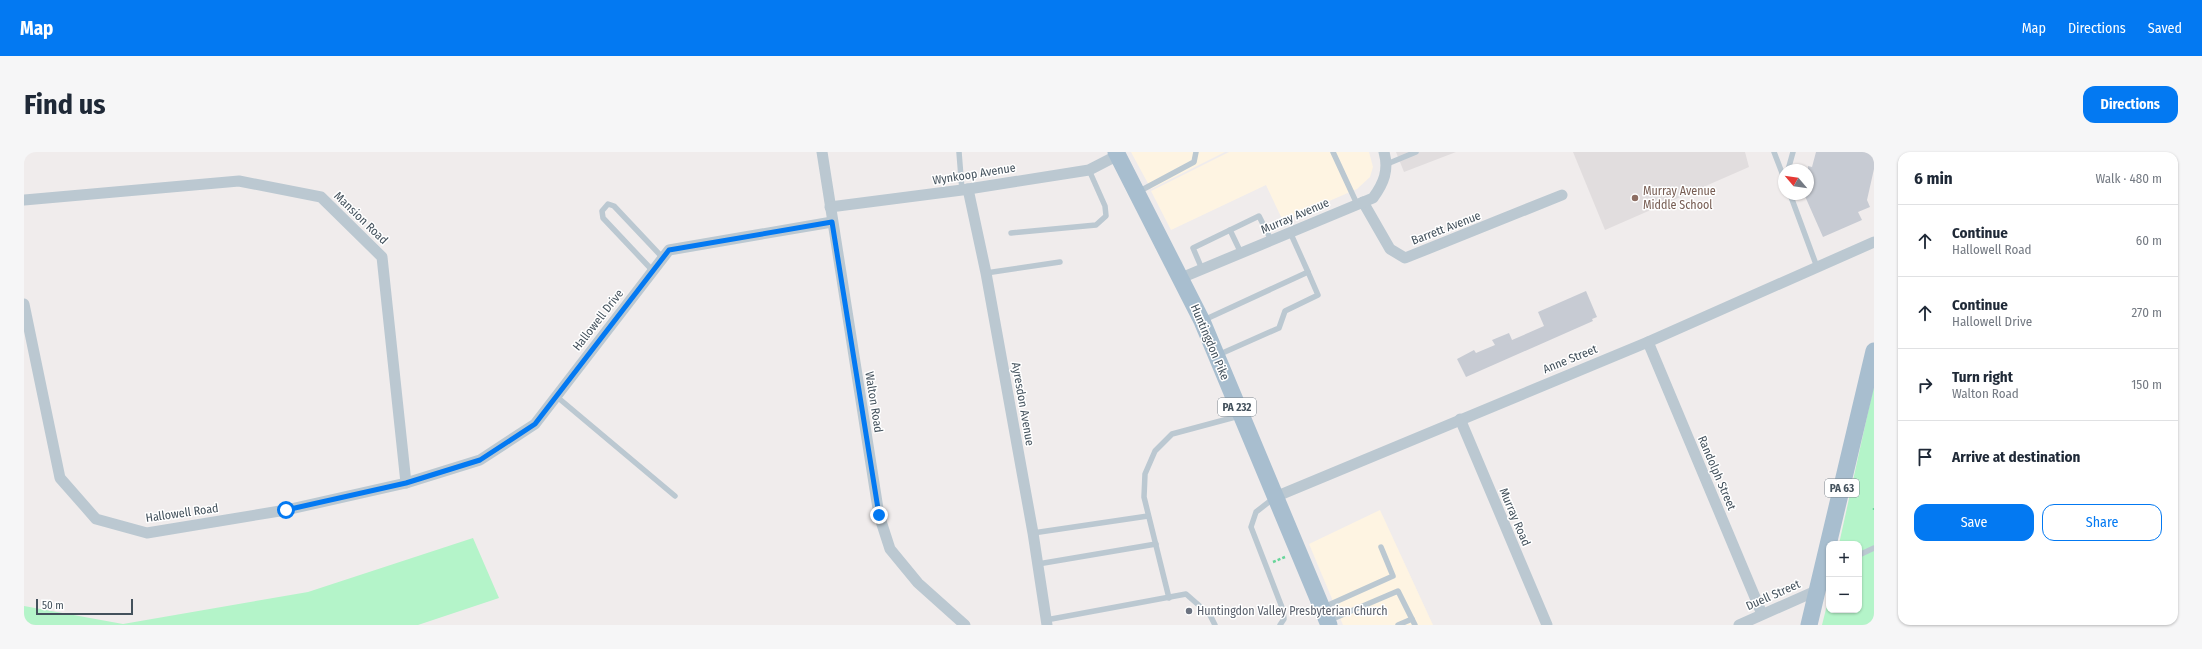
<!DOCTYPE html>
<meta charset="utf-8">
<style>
body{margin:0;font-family:"Fira Sans Condensed",sans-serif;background:#f6f6f7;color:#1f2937}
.controls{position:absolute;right:12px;bottom:12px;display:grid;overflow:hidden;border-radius:8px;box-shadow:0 1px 3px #0004}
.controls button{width:36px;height:36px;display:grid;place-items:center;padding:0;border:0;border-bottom:1px solid #e0e1e3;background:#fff;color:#1f2937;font:20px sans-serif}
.compass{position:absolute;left:1754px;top:12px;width:36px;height:36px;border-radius:50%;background:#fff;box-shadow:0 1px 3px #0004;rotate:299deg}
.scale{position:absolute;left:12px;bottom:10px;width:97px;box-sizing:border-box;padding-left:4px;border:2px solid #43515c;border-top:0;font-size:11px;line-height:14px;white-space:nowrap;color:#43515c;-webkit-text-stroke:3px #fff;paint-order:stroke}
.stop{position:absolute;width:12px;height:12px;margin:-9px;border:3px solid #0379f2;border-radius:50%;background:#fff}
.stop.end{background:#0379f2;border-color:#fff;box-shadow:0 1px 4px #0008}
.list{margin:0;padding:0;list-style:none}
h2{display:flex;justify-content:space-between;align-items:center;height:52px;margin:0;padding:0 16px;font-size:17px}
h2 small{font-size:13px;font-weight:400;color:#747a83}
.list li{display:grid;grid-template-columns:26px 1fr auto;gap:12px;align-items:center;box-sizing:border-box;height:72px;padding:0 16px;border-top:1px solid #e0e1e3}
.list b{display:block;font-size:15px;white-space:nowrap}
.list p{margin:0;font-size:13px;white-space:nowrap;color:#747a83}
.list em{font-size:13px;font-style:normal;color:#747a83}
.actions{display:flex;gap:8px;padding:12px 16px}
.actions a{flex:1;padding:9px 0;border:1px solid #0379f2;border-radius:12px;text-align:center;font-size:14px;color:#0379f2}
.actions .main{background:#0379f2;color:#fff}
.icon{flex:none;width:22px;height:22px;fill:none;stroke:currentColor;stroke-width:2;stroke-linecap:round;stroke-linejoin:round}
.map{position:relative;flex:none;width:1850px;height:473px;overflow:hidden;border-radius:12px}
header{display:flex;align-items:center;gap:24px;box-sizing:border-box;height:56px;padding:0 20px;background:#0379f2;color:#fff}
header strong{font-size:19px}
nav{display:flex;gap:22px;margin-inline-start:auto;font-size:14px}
.intro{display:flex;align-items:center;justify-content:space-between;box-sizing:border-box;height:96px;padding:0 24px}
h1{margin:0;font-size:28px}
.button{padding:10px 18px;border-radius:12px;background:#0379f2;color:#fff;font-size:14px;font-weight:700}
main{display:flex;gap:24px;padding:0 24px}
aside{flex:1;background:#fff;border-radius:12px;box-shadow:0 1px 3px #0004}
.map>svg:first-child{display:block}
.commercial{fill:#fef4e2}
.education{fill:#e1ddde}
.green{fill:#b4f4c9}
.building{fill:#c7cbd3}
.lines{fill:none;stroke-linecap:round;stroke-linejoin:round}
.path{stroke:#68d59a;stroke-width:2.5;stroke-dasharray:3 2;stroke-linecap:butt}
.lane{stroke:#bbc8d1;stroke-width:5.5}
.street{stroke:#bbc8d1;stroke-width:11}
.primary{stroke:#a8becf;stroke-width:17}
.route{stroke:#0379f2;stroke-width:5}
.education-dot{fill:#8d6e63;stroke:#fff;stroke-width:1.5}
.worship-dot{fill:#6b7280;stroke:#fff;stroke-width:1.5}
.labels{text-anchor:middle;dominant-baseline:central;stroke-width:3;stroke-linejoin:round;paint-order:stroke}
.shield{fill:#fff;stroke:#7b858d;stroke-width:1}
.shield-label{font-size:11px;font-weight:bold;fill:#43515c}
.street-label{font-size:12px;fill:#43515c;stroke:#fff}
.education-label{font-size:12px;fill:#785e54;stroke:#fff;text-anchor:start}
.worship-label{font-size:12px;fill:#5b616d;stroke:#fff;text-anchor:start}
</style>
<header>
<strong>Map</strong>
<nav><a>Map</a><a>Directions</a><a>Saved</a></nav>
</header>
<div class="intro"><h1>Find us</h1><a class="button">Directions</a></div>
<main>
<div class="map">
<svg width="1850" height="473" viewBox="0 0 1850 473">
<rect width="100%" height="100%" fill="#f0ecec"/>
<g class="commercial">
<path d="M1107 0H1201L1127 37Z"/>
<path d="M1205 0H1345L1349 15 1346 25 1333 37 1259 69 1242 33 1147 78 1127 39Z"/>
<path d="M1356 358 1409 473H1319L1285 392Z"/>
</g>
<g class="education">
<path d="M1372 0H1432L1380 20Z"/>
<path d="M1549 0H1721L1725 15 1581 78Z"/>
</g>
<g class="green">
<path d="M1850 233V473H1798L1805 445V458H1835V392H1815Z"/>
<path d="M449 386 475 446 394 473H0V454L99 472 284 440Z"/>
</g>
<g class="building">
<path d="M1792 0H1850V17L1843 48 1846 55 1834 60 1838 68 1799 85 1780 42H1784V14L1788 15Z"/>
<path d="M1562 139 1573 165 1568 167 1569 169 1442 225 1433 207 1450 198 1452 201 1471 193 1468 188 1485 181 1488 188 1520 174 1514 160Z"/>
</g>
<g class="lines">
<g class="path">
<path d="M1850 356V358"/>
<path d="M1249 410 1261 405"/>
</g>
<g class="lane">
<path d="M935 0 938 38"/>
<path d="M1309 0 1333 52"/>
<path d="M1750 0 1760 26"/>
<path d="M1363 12 1392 0"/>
<path d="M1764 18 1769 0"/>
<path d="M1114 40 1170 10 1172 0"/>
<path d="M1766 42 1793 115"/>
<path d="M1206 78 1217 101"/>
<path d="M987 81 1072 73 1082 64 1081 54 1065 18"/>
<path d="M1178 117 1169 96 1235 64 1247 88"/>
<path d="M629 119 579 66 578 59 584 52 590 54 639 106"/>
<path d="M962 121 1036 110"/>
<path d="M1180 168 1284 120 1266 80"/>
<path d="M1194 203 1255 176 1261 159 1294 143 1284 120"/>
<path d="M532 244 651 344"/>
<path d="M1250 346 1232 360 1227 375 1259 458 1260 467 1256 473"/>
<path d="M1009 381 1124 364"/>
<path d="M1835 403 1850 396"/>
<path d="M1014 412 1132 392"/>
<path d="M1145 446 1120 345 1121 322 1131 299 1148 282 1215 264"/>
<path d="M1300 455 1369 424 1357 395"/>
<path d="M1388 467 1391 473"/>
<path d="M1022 468 1162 442 1186 463 1191 473"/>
<path d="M1306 468 1374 439 1388 467 1374 473"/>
</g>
<g class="street">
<path d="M798 0 855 363 866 397 894 431 941 473"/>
<path d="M944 37 962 121 1009 381 1023 473"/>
<path d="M0 48 215 29 297 45 358 105 382 331"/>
<path d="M1339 50 1366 97 1381 106 1538 43"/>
<path d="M806 55 938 38 1065 18 1094 3"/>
<path d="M1157 126 1349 46C1360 31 1365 18 1360 0"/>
<path d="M0 152 36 326 72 367 123 381 262 358 382 331 456 308 511 272 645 98 808 70"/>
<path d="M1624 190 1738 462"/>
<path d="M1436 267 1523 473"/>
<path d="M1251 345 1624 190 1850 90"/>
<path d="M1715 473 1794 438"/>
</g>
<g class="primary">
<path d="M1092 0 1178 169 1305 473"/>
<path d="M1785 473 1850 199"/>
</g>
</g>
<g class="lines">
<path class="route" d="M262 358 382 331 456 308 511 272 645 98 808 70 855 363"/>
</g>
<circle class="education-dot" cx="1611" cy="46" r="4"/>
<circle class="worship-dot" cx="1165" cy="459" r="4"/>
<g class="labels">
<g class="shield">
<rect x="1194" y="246" width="38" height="18" rx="3"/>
<rect x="1801" y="327" width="34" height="18" rx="3"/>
</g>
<g class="shield-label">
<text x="1213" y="255">PA 232</text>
<text x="1818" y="336">PA 63</text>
</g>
<g class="street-label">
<text transform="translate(950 22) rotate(-9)">Wynkoop Avenue</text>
<text transform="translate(1271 64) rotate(-23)">Murray Avenue</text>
<text transform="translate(337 66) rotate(44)">Mansion Road</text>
<text transform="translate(1422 76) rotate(-21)">Barrett Avenue</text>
<text transform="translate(574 168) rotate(-52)">Hallowell Drive</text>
<text transform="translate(1186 190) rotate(67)">Huntingdon Pike</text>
<text transform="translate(1546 207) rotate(-22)">Anne Street</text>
<text transform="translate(850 250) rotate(81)">Walton Road</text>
<text transform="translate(999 252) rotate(80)">Ayresdon Avenue</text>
<text transform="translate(1693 321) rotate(67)">Randolph Street</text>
<text transform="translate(158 361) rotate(-8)">Hallowell Road</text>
<text transform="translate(1491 365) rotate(67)">Murray Road</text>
<text transform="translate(1749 443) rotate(-24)">Duell Street</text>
</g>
<g class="education-label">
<text x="1619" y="39">Murray Avenue<tspan x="1619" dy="14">Middle School</tspan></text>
</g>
<g class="worship-label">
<text x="1173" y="459">Huntingdon Valley Presbyterian Church</text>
</g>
</g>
</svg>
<div class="controls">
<button>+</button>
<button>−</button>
</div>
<svg class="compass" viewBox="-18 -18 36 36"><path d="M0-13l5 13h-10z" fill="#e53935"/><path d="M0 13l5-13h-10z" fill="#747a83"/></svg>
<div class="scale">50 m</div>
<div class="stop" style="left:262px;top:358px"></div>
<div class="stop end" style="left:855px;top:363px"></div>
</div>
<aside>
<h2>6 min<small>Walk · 480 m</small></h2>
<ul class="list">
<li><svg class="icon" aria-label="ahead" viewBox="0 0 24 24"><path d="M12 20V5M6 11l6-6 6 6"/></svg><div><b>Continue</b><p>Hallowell Road</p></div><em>60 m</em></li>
<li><svg class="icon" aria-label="ahead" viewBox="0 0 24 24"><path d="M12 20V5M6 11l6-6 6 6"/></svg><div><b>Continue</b><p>Hallowell Drive</p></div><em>270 m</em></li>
<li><svg class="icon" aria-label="right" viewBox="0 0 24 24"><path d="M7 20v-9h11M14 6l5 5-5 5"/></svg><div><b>Turn right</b><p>Walton Road</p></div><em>150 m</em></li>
<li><svg class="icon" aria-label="arrive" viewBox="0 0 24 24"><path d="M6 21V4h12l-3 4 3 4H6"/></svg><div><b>Arrive at destination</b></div></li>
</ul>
<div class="actions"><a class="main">Save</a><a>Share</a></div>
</aside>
</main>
